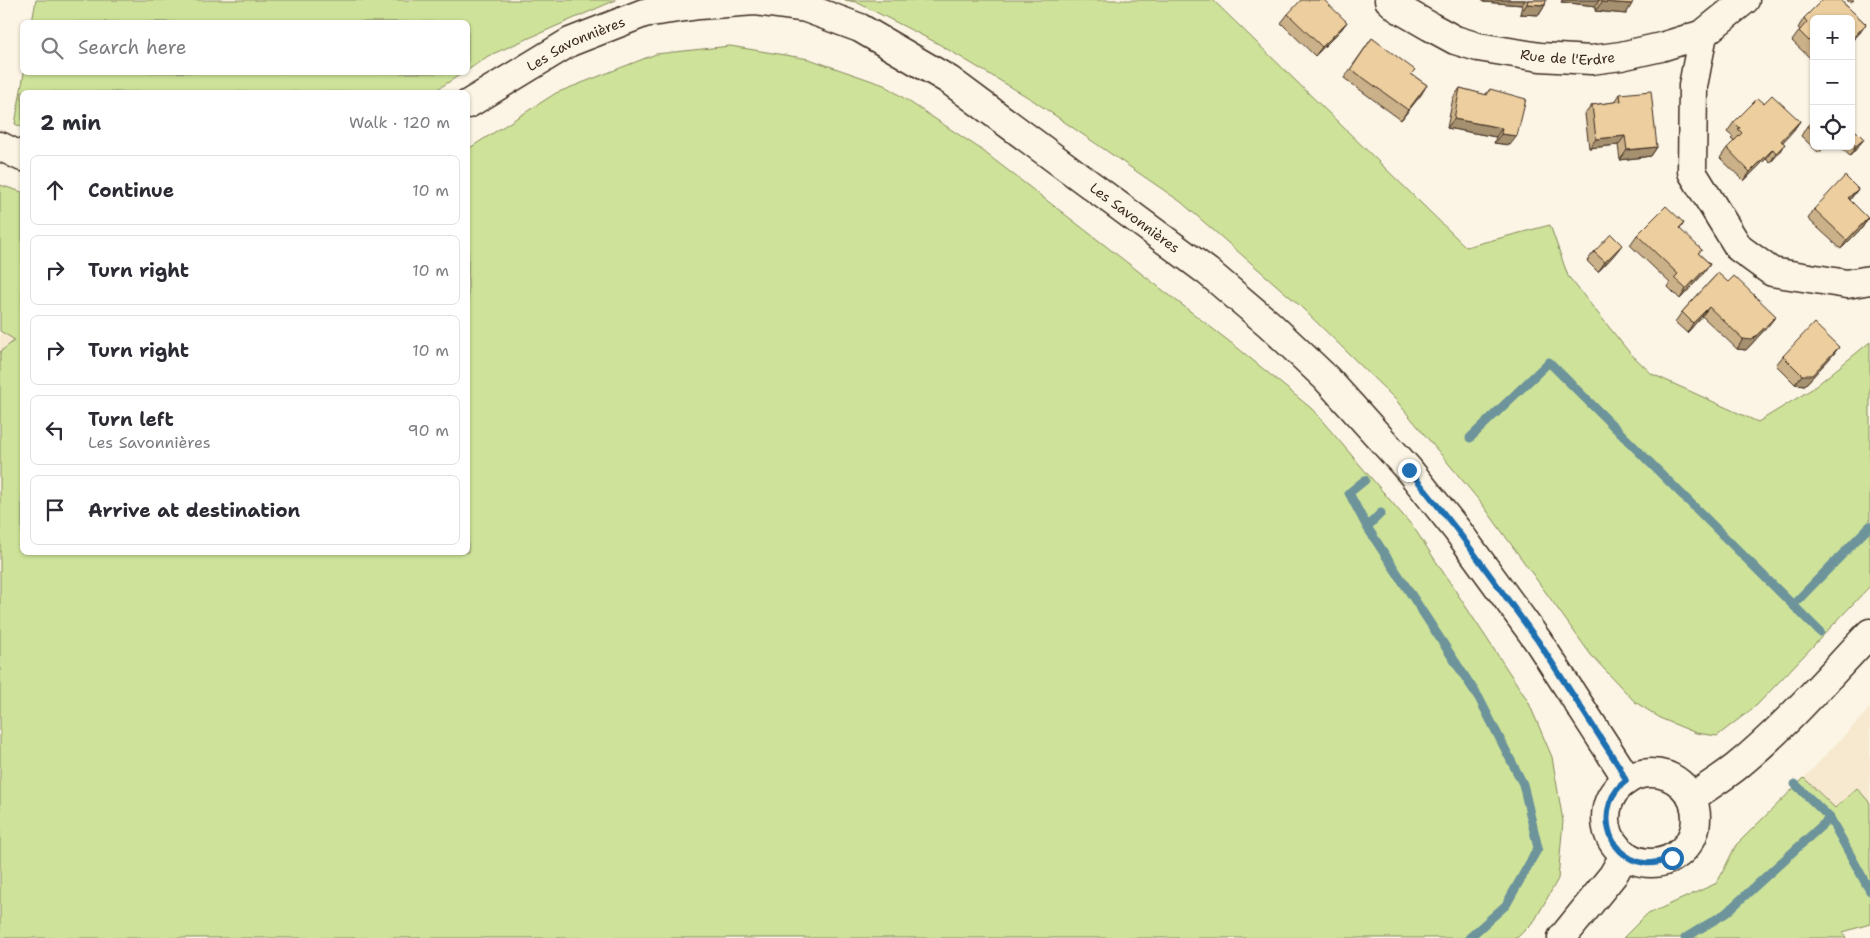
<!DOCTYPE html>
<meta charset="utf-8">
<style>
body{margin:0;font-family:"Shantell Sans",sans-serif;background:#f7f7f7;color:#2b2b33}
.controls{position:absolute;right:15px;top:15px;display:grid;overflow:hidden;border-radius:8px;box-shadow:0 1px 4px #0004}
.controls button{width:45px;height:45px;display:grid;place-items:center;padding:0;border:0;border-bottom:1px solid #e1e1e2;background:#fff;color:#2b2b33;font:25px sans-serif}
.stop{position:absolute;width:15px;height:15px;margin:-11px;border:4px solid #1f6fb2;border-radius:50%;background:#fff}
.stop.end{background:#1f6fb2;border-color:#fff;box-shadow:0 1px 5px #0008}
.list{margin:0;padding:0;list-style:none}
h2{display:flex;justify-content:space-between;align-items:center;height:65px;margin:0;padding:0 20px;font-size:21px}
h2 small{font-size:16px;font-weight:400;color:#7c7c81}
.list li{display:grid;grid-template-columns:32px 1fr auto;gap:15px;align-items:center;box-sizing:border-box;height:70px;margin:0 10px 10px;padding:0 10px;border:1px solid #e1e1e2;border-radius:8px}
.list b{display:block;font-size:19px;white-space:nowrap}
.list p{margin:0;font-size:16px;white-space:nowrap;color:#7c7c81}
.list em{font-size:16px;font-style:normal;color:#7c7c81}
.icon{flex:none;width:28px;height:28px;fill:none;stroke:currentColor;stroke-width:2;stroke-linecap:round;stroke-linejoin:round}
.map{position:relative;flex:none;width:1870px;height:938px;overflow:hidden}
.search{position:absolute;background:#fff;box-shadow:0 1px 4px #0004;left:20px;top:20px;width:450px;height:55px;display:flex;align-items:center;gap:12px;box-sizing:border-box;padding:0 18px;border-radius:8px;color:#7c7c81;font-size:19px}
.panel{position:absolute;background:#fff;box-shadow:0 1px 4px #0004;left:20px;top:90px;width:450px;height:465px;border-radius:8px}
.map>svg:first-child{display:block}
.built{fill:#f7e9d0}
.green{fill:#cee399;stroke:#84865c}
.lines{fill:none;stroke-linecap:round;stroke-linejoin:round}
.stream{stroke:#6d939b;stroke-width:9}
.minor-casing{stroke:#3b2a1e;stroke-width:31}
.tertiary-casing{stroke:#3b2a1e;stroke-width:31}
.secondary-casing{stroke:#3b2a1e;stroke-width:31}
.minor{stroke:#fcf5e5;stroke-width:28}
.tertiary{stroke:#fcf5e5;stroke-width:28}
.secondary{stroke:#fcf5e5;stroke-width:28}
.wall{fill:#cbb189;stroke:#3b2a1e}
.shaded-wall{fill:#a5906f;stroke:#3b2a1e}
.building{fill:#ecce9f;stroke:#3b2a1e}
.route{stroke:#1f6fb2;stroke-width:6}
.labels{text-anchor:middle;dominant-baseline:central;stroke-width:4;stroke-linejoin:round;paint-order:stroke}
.street-label{font-size:14px;fill:#3b2a1e;stroke:#fcf5e5}
</style>
<div class="map">
<svg width="1870" height="938" viewBox="0 0 1870 938">
<rect width="100%" height="100%" fill="#fcf5e5"/>
<filter id="ink" filterUnits="userSpaceOnUse"><feTurbulence type="fractalNoise" baseFrequency=".02" numOctaves="2"/><feDisplacementMap in="SourceGraphic" scale="10" xChannelSelector="R" yChannelSelector="G"/><feConvolveMatrix kernelMatrix="1 2 1 2 8 2 1 2 1" color-interpolation-filters="sRGB"/></filter>
<g filter="url(#ink)">
<g class="built">
<path d="M0 331 15 340 0 352Z"/>
<path d="M1870 708V868L1835 808 1804 778Z"/>
</g>
<g class="green">
<path d="M36 0H616L488 56 468 70V22H32Z"/>
<path d="M845 0H1213L1466 247 1550 225 1568 276 1629 352 1652 374 1758 422 1812 389 1870 342V586L1757 705 1717 736 1696 733 1662 719 1635 702 1591 655 1482 504 1395 399 1297 303 1181 202 1031 99 937 43 856 2Z"/>
<path d="M730 46 809 59 884 85 979 148 1239 349 1312 409 1414 528 1528 701 1552 757 1563 821 1558 879 1535 920 1517 938H0V352L15 340 0 331V185L22 192V552H468V149L556 93 656 54Z"/>
<path d="M24 73V72L463 73 433 92H22V127L15 124Z"/>
<path d="M1804 778 1835 808 1857 788 1870 803V924L1843 932 1846 938H1623L1646 915 1717 883 1736 845Z"/>
</g>
<g class="lines">
<g class="stream">
<path d="M1470 438 1549 362 1820 632"/>
<path d="M1365 480 1349 493 1367 527"/>
<path d="M1381 513 1367 527 1479 698 1523 784 1538 848 1506 905 1469 938"/>
<path d="M1793 605 1870 526"/>
<path d="M1795 784 1830 818 1870 891"/>
<path d="M1685 938 1726 913 1830 818"/>
</g>
<g class="minor-casing">
<g id="minor">
<path id="s1" d="M1389 0 1398 8 1431 27 1455 40 1478 47 1540 57 1591 60 1621 56 1661 47 1703 34 1745 0"/>
<path d="M1703 34 1693 86 1692 172 1739 248 1772 272 1847 284 1870 280"/>
</g>
</g>
<g class="tertiary-casing">
<g id="tertiary">
<path id="s2" d="M468 104 570 42 644 13 699 5 755 1 806 8 860 28 949 80 1208 272 1269 324 1326 378 1409 470 1457 530 1538 641 1620 768 1626 781"/>
<path d="M0 146 22 157"/>
</g>
</g>
<g class="secondary-casing">
<g id="secondary">
<circle cx="1651" cy="818" r="45"/>
<path d="M1692 798C1707 787 1722 778 1736 767 1785 727 1827 678 1870 633"/>
<path d="M1562 938 1613 875 1625 854"/>
</g>
</g>
<use href="#minor" class="minor"/>
<use href="#tertiary" class="tertiary"/>
<use href="#secondary" class="secondary"/>
</g>
<g class="wall">
<path d="M1483 0H1546L1545 5 1539 15 1520 14 1522 5 1483 2Z"/>
<path d="M1562 0H1633L1626 14 1595 11 1596 6 1561 2Z"/>
<path d="M1822 0H1840L1866 24 1859 34 1851 42V19H1814V58L1812 60 1792 41 1800 30 1798 28 1804 18Z"/>
<path d="M1847 0H1854L1850 3Z"/>
<path d="M1288 14 1347 22 1340 31 1315 56 1281 23Z"/>
<path d="M1372 38 1411 74 1427 85 1401 120 1344 78Z"/>
<path d="M1460 88 1485 95 1490 89 1510 145 1494 143 1496 137 1447 128 1453 98Z"/>
<path d="M1620 94 1657 147 1651 156 1620 160 1618 145 1589 148 1585 114 1592 105 1615 102Z"/>
<path d="M1764 103 1800 121 1793 131 1782 142 1778 154 1770 163 1766 159 1744 181 1720 158 1727 148 1734 141 1731 139 1733 137 1727 132 1734 122Z"/>
<path d="M1814 119V146H1825L1819 153 1801 136 1807 126Z"/>
<path d="M1851 134 1864 139 1857 148 1850 156 1841 148 1842 146H1851Z"/>
<path d="M1858 189 1850 200 1868 218 1862 228 1841 249 1808 219 1814 209Z"/>
<path d="M1684 223 1680 229 1699 254 1710 264 1703 274 1680 299 1668 287 1670 283 1630 245 1637 235Z"/>
<path d="M1594 252 1615 254 1598 272 1587 261Z"/>
<path d="M1718 273 1769 325 1746 350 1737 349 1702 316 1687 333 1675 322 1682 312Z"/>
<path d="M1839 347 1832 356 1805 385 1795 384 1776 365 1783 356Z"/>
</g>
<g class="shaded-wall">
<path d="M1484 0H1525L1522 5 1483 2Z"/>
<path d="M1563 0H1599L1596 6 1561 2Z"/>
<path d="M1602 2 1632 4 1626 14 1595 11Z"/>
<path d="M1527 4 1545 5 1539 15 1520 14Z"/>
<path d="M1347 22 1340 31 1315 56 1322 47Z"/>
<path d="M1866 24 1859 34 1851 42V40Z"/>
<path d="M1427 85 1421 95 1401 120 1408 110Z"/>
<path d="M1454 119 1502 128 1496 137 1447 128Z"/>
<path d="M1800 121 1793 131 1775 151 1781 141Z"/>
<path d="M1501 134 1517 136 1510 145 1494 143Z"/>
<path d="M1625 136 1618 145 1589 148 1596 139Z"/>
<path d="M1864 139 1857 148 1850 156 1856 146Z"/>
<path d="M1785 144 1778 154 1770 163 1776 153Z"/>
<path d="M1657 147 1651 156 1620 160 1627 150Z"/>
<path d="M1773 149 1766 159 1744 181 1750 172Z"/>
<path d="M1858 189 1851 198 1841 207 1848 198Z"/>
<path d="M1868 218 1862 228 1841 249 1847 240Z"/>
<path d="M1622 245 1615 254 1598 272 1605 262Z"/>
<path d="M1710 264 1703 274 1680 299 1686 289Z"/>
<path d="M1709 307 1702 316 1687 333 1693 323Z"/>
<path d="M1776 316 1769 325 1746 350 1737 349 1743 339Z"/>
<path d="M1839 347 1832 356 1805 385 1795 384 1802 375Z"/>
</g>
<g class="building">
<path d="M1301 0H1324L1347 22 1322 47 1288 14Z"/>
<path d="M1528 0H1546L1545 5 1527 4Z"/>
<path d="M1602 0H1633L1632 4 1602 2Z"/>
<path d="M1822 0H1840L1866 24 1851 40V19H1814V46L1799 31 1807 22 1804 18Z"/>
<path d="M1372 38 1415 70 1411 74 1427 85 1408 110 1351 69Z"/>
<path d="M1460 88 1487 95 1490 89 1526 99 1517 136 1501 134 1502 128 1454 119Z"/>
<path d="M1651 91 1657 147 1627 150 1625 136 1596 139 1592 105 1621 101 1620 94Z"/>
<path d="M1772 95 1800 121 1781 141 1785 144 1776 153 1773 149 1750 172 1727 148 1742 133 1738 129 1740 128 1734 122 1758 98 1764 103Z"/>
<path d="M1814 119V132L1807 126Z"/>
<path d="M1855 130 1864 139 1856 146 1851 141V134Z"/>
<path d="M1845 176 1858 189 1848 198 1868 218 1847 240 1814 209Z"/>
<path d="M1666 206 1684 223 1679 228 1702 250 1698 253 1710 264 1686 289 1674 278 1678 274 1637 235Z"/>
<path d="M1611 234 1622 245 1605 262 1594 252Z"/>
<path d="M1718 273 1728 282 1734 276 1776 316 1752 340 1743 339 1709 307 1693 323 1682 312Z"/>
<path d="M1814 323 1839 347 1812 375H1802L1783 356Z"/>
</g>
</g>
<g class="lines" filter="url(#ink)">
<path class="route" d="M1409 470 1457 530 1538 641 1620 768 1626 781C1595 803 1604 858 1645 863 1655 864 1663 861 1672 858"/>
</g>
<g class="labels">
<g class="street-label">
<text stroke="none"><textPath href="#s2" startOffset="124">Les Savonnières</textPath></text>
<text stroke="none"><textPath href="#s1" startOffset="192">Rue de l'Erdre</textPath></text>
<text stroke="none"><textPath href="#s2" startOffset="754">Les Savonnières</textPath></text>
</g>
</g>
</svg>
<div class="controls">
<button>+</button>
<button>−</button>
<button><svg class="icon" aria-label="locate" viewBox="0 0 24 24"><circle cx="12" cy="12" r="6"/><path d="M12 2v4M12 18v4M2 12h4M18 12h4"/></svg></button>
</div>
<div class="stop" style="left:1672px;top:858px"></div>
<div class="stop end" style="left:1409px;top:470px"></div>
<div class="search"><svg class="icon" aria-label="search" viewBox="0 0 24 24"><circle cx="10" cy="10" r="6"/><path d="M15 15l6 6"/></svg>Search here</div>
<section class="panel">
<h2>2 min<small>Walk · 120 m</small></h2>
<ul class="list">
<li><svg class="icon" aria-label="ahead" viewBox="0 0 24 24"><path d="M12 20V5M6 11l6-6 6 6"/></svg><div><b>Continue</b></div><em>10 m</em></li>
<li><svg class="icon" aria-label="right" viewBox="0 0 24 24"><path d="M7 20v-9h11M14 6l5 5-5 5"/></svg><div><b>Turn right</b></div><em>10 m</em></li>
<li><svg class="icon" aria-label="right" viewBox="0 0 24 24"><path d="M7 20v-9h11M14 6l5 5-5 5"/></svg><div><b>Turn right</b></div><em>10 m</em></li>
<li><svg class="icon" aria-label="left" viewBox="0 0 24 24"><path d="M17 20v-9H6M10 6l-5 5 5 5"/></svg><div><b>Turn left</b><p>Les Savonnières</p></div><em>90 m</em></li>
<li><svg class="icon" aria-label="arrive" viewBox="0 0 24 24"><path d="M6 21V4h12l-3 4 3 4H6"/></svg><div><b>Arrive at destination</b></div></li>
</ul>
</section>
</div>
